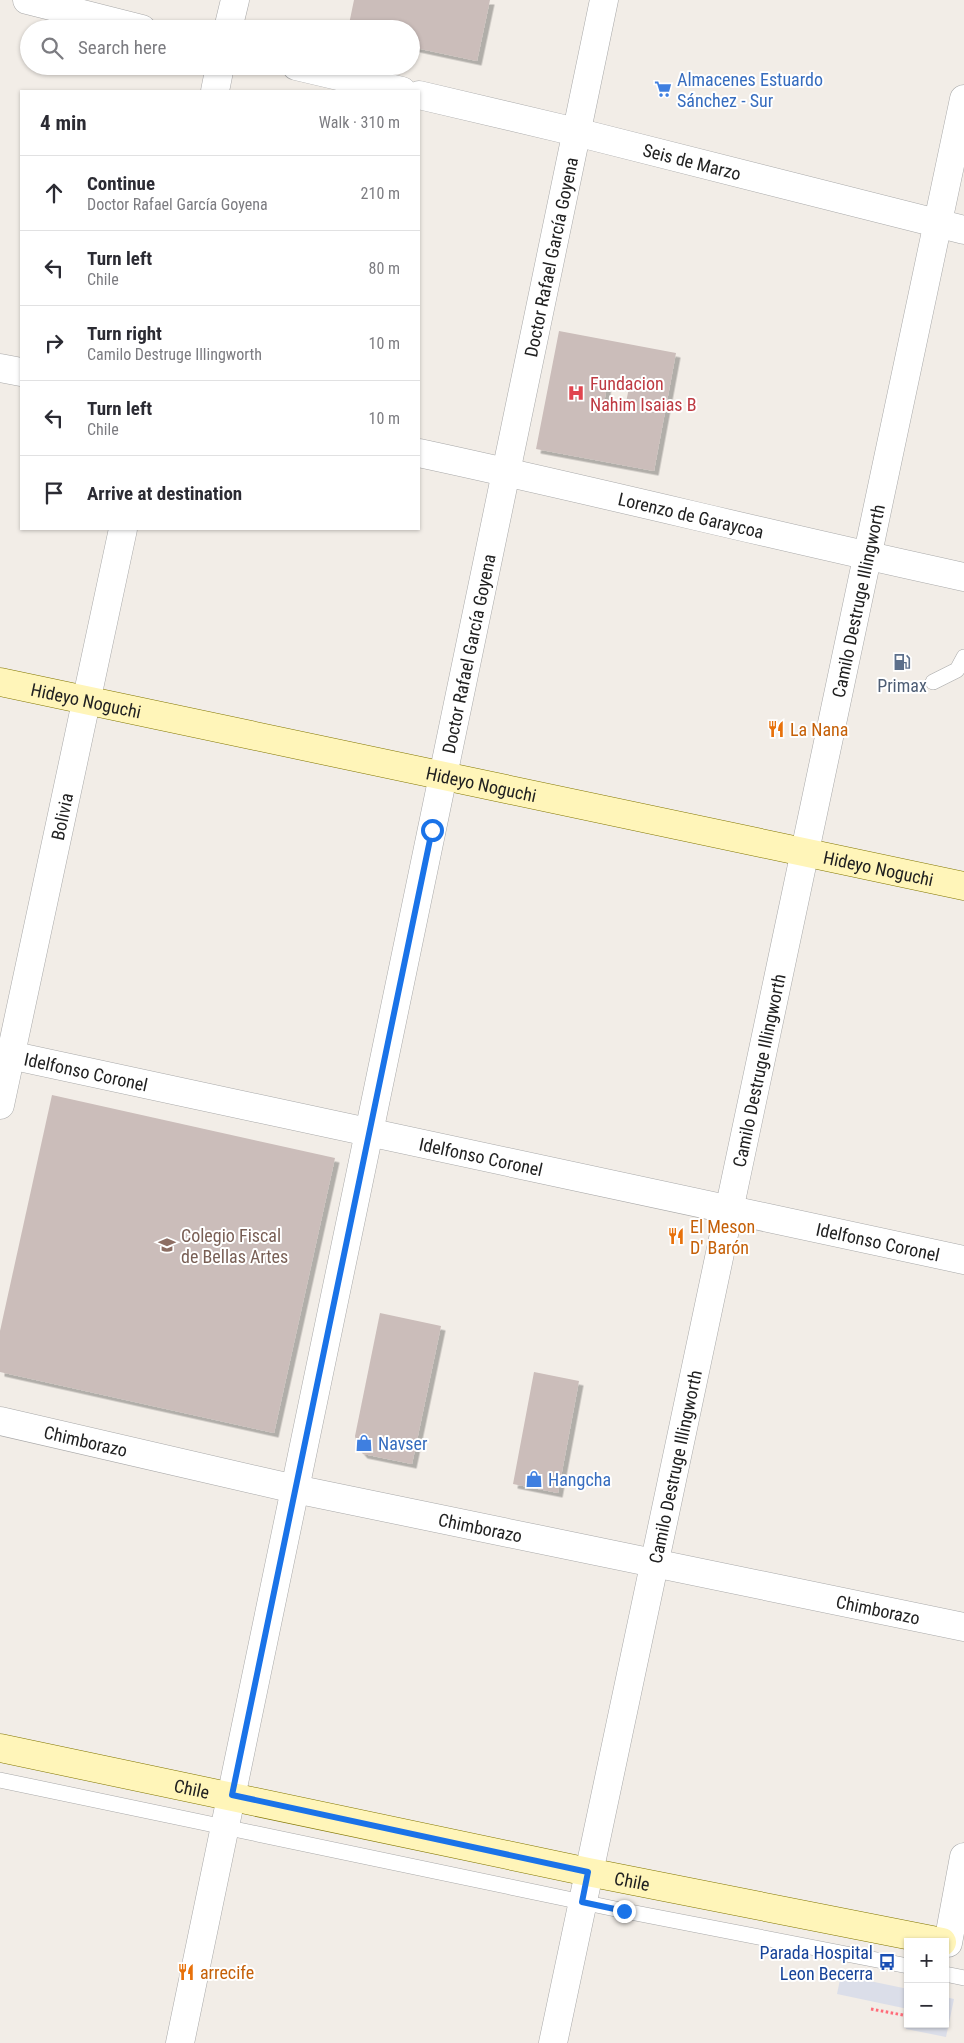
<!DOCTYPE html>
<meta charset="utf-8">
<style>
body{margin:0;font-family:"Roboto Condensed",sans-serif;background:#f7f7f7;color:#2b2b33}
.controls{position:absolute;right:15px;bottom:15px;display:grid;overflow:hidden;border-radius:0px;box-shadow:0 1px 4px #0004}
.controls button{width:45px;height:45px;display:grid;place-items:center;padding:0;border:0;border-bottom:1px solid #e1e1e2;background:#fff;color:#2b2b33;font:25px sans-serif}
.stop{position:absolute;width:15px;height:15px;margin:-11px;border:4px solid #1a73e8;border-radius:50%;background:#fff}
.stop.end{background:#1a73e8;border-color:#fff;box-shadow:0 1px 5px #0008}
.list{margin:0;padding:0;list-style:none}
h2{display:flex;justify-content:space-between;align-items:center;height:65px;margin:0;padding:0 20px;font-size:21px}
h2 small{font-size:16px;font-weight:400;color:#7c7c81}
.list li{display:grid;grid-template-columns:32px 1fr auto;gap:15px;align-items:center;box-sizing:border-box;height:75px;padding:0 20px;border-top:1px solid #e1e1e2}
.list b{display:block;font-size:19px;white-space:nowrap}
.list p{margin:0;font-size:16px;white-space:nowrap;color:#7c7c81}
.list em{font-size:16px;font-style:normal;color:#7c7c81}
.icon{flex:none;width:28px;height:28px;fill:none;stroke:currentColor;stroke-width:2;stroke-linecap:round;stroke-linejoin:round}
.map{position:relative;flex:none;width:964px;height:2043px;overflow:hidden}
.search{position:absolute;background:#fff;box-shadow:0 1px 4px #0004;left:20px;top:20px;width:400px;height:55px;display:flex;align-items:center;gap:12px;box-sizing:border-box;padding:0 18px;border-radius:28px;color:#7c7c81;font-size:19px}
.panel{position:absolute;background:#fff;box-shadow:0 1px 4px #0004;left:20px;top:90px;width:400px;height:440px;border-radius:0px}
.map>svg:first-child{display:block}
.plaza{fill:#dbdee9}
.building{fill:#cbbdba;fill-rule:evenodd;filter:url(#shadow)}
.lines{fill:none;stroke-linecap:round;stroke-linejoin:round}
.lane-casing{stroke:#a8a8a8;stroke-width:16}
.street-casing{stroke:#a8a8a8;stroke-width:29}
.secondary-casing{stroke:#817500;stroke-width:29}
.path{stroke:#ff6c7a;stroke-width:3;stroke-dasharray:2.5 2.5;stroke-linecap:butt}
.lane{stroke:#fff;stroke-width:15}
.street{stroke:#fff;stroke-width:28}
.secondary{stroke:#fff5b9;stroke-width:28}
.route{stroke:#1a73e8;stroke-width:6}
.labels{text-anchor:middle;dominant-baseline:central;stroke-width:4;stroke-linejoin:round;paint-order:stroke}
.shop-label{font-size:18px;fill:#366cbe;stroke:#fff;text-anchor:start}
.street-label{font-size:18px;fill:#212121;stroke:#fff}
.health-label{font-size:18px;fill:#be3a42;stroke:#fff;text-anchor:start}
.service-label{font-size:18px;fill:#4e5e75;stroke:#fff}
.food-label{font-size:18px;fill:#c56008;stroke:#fff;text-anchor:start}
.education-label{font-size:18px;fill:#785e54;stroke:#fff;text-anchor:start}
.transit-label{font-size:18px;fill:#164399;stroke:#fff;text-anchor:end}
</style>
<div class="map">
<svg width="964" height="2043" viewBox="0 0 964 2043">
<defs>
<filter id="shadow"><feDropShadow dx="4.5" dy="4.5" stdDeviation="0" flood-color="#0004"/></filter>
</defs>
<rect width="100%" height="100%" fill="#f2ede7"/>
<g class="plaza">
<path d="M841 1975 908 1989V2009L837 1994Z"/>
<path d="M945 1997 954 1999 946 2037 906 2029 908 2020V2024H945Z"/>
</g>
<g class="building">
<path d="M354 0H490L477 61 411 47V29H348Z"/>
<path d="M559 331 676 353 654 471 536 449ZM608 378 630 382 625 408 604 404Z"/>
<path d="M52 1095 335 1158 274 1433 0 1372V1331Z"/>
<path d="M380 1313 441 1326 412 1464 363 1454 357 1447 355 1436Z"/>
<path d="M534 1372 579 1381 558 1493 513 1484Z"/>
</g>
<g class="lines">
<g class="lane-casing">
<g id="lane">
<path d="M933 682 957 670 964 657"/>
<path d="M0 1780 625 1911 908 1966"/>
<path d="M945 1974 964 1978"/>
</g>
</g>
<g class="street-casing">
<g id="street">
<path d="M27 0 142 29"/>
<path d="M228 29 235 0"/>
<path d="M296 66 402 91"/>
<path d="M215 91 220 66"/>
<path id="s1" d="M419 95 576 132 964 230"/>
<path d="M0 368 21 372"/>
<path id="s2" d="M419 453C601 492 782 538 964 577"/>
<path id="s3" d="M0 1053 964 1260"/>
<path id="s4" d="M0 1105 123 529"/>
<path id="s5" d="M0 1421 295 1489 964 1627"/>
<path d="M948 1943 964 1857"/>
<path id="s6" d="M180 2043 604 0"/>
<path id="s7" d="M553 2043 964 99"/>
</g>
</g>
<g class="secondary-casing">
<g id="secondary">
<path id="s8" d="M0 682 964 886"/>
<path id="s9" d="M0 1748 588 1872 942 1942"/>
</g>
</g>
<path class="path" d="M871 2009 908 2016"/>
<use href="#lane" class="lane"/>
<use href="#street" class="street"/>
<use href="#secondary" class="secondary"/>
</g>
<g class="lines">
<path class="route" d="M432 830 232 1795 588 1872 582 1902 624 1911"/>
</g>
<defs>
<g id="supermarket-bare" transform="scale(1.35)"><path d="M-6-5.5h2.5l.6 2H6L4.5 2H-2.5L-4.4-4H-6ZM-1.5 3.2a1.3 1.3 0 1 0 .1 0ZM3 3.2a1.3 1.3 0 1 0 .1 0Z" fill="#3f7fe0" stroke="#fff" stroke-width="2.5" paint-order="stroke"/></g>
<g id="hospital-bare" transform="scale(1.35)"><path d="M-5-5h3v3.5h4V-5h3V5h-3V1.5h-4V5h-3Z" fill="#e0444e" stroke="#fff" stroke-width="2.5" paint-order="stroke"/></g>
<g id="fuel-bare" transform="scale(1.35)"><path d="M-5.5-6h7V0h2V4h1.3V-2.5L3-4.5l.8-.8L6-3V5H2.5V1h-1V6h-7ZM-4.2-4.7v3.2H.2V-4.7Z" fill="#5c6f8a" stroke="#fff" stroke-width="2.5" paint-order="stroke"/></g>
<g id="restaurant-bare" transform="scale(1.35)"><path d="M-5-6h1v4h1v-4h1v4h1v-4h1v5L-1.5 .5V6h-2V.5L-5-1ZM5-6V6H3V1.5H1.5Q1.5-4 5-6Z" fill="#e8710a" stroke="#fff" stroke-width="2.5" paint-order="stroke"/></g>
<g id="school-bare" transform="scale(1.35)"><path d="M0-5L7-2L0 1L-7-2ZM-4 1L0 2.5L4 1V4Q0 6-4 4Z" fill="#8d6e63" stroke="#fff" stroke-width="2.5" paint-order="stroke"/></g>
<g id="shop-bare" transform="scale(1.35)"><path d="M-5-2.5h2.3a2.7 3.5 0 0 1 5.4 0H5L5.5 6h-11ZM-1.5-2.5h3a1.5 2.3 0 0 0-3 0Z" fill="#3f7fe0" stroke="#fff" stroke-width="2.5" paint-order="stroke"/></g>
<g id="bus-bare" transform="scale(1.35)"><path d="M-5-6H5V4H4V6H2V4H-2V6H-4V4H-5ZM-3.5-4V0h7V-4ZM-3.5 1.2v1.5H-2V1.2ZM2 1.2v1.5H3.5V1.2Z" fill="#1a4fb4" stroke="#fff" stroke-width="2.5" paint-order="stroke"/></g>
</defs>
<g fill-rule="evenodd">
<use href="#supermarket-bare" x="663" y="89"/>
<use href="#hospital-bare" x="576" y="393"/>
<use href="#fuel-bare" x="902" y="662"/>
<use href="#restaurant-bare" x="776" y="729"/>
<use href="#restaurant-bare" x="676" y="1236"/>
<use href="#school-bare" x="167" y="1245"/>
<use href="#shop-bare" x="364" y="1443"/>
<use href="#shop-bare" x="534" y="1479"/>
<use href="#bus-bare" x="887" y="1962"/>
<use href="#restaurant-bare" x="186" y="1972"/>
</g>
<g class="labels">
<g class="shop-label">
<text x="677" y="79">Almacenes Estuardo<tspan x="677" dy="21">Sánchez - Sur</tspan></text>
<text x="378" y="1443">Navser</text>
<text x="548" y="1479">Hangcha</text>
</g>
<g class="street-label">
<text stroke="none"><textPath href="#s1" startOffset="281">Seis de Marzo</textPath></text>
<text stroke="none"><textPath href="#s6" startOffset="1824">Doctor Rafael García Goyena</textPath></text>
<text stroke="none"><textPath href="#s2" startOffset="279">Lorenzo de Garaycoa</textPath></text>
<text stroke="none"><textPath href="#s7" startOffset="1474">Camilo Destruge Illingworth</textPath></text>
<text stroke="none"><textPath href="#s6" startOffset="1419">Doctor Rafael García Goyena</textPath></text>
<text stroke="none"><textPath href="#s8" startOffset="88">Hideyo Noguchi</textPath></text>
<text stroke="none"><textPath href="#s8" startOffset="492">Hideyo Noguchi</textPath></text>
<text stroke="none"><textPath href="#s4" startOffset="295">Bolivia</textPath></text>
<text stroke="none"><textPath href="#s8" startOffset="898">Hideyo Noguchi</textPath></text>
<text stroke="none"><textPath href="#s7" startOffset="994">Camilo Destruge Illingworth</textPath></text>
<text stroke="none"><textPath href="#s3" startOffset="88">Idelfonso Coronel</textPath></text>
<text stroke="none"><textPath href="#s3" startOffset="492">Idelfonso Coronel</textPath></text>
<text stroke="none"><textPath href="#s3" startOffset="898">Idelfonso Coronel</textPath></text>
<text stroke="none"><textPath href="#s5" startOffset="88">Chimborazo</textPath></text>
<text stroke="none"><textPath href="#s7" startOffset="589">Camilo Destruge Illingworth</textPath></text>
<text stroke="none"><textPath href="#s5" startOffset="492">Chimborazo</textPath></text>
<text stroke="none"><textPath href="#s5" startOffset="898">Chimborazo</textPath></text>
<text stroke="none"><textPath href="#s9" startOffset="196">Chile</textPath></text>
<text stroke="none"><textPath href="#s9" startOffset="646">Chile</textPath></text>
</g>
<g class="health-label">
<text x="590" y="383">Fundacion<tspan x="590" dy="21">Nahim Isaias B</tspan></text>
</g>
<g class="service-label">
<text x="902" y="685">Primax</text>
</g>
<g class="food-label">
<text x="790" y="729">La Nana</text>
<text x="690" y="1226">El Meson<tspan x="690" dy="21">D' Barón</tspan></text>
<text x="200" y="1972">arrecife</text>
</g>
<g class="education-label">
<text x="181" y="1235">Colegio Fiscal<tspan x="181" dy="21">de Bellas Artes</tspan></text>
</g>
<g class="transit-label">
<text x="873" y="1952">Parada Hospital<tspan x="873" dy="21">Leon Becerra</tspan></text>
</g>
</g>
</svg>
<div class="controls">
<button>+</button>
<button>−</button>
</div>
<div class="stop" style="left:432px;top:830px"></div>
<div class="stop end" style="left:624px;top:1911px"></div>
<div class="search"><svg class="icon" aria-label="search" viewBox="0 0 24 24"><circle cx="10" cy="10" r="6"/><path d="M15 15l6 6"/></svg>Search here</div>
<section class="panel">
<h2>4 min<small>Walk · 310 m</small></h2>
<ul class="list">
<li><svg class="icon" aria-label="ahead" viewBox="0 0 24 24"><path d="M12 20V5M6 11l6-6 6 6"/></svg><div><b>Continue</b><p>Doctor Rafael García Goyena</p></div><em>210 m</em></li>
<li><svg class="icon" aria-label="left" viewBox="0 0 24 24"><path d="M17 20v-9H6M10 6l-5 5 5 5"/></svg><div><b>Turn left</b><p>Chile</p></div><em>80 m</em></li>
<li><svg class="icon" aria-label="right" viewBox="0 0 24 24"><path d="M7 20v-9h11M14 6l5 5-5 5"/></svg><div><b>Turn right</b><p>Camilo Destruge Illingworth</p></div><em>10 m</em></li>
<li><svg class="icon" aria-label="left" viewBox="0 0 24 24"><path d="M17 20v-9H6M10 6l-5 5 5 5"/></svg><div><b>Turn left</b><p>Chile</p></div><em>10 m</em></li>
<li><svg class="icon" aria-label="arrive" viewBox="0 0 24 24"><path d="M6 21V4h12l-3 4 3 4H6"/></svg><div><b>Arrive at destination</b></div></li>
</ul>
</section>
</div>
